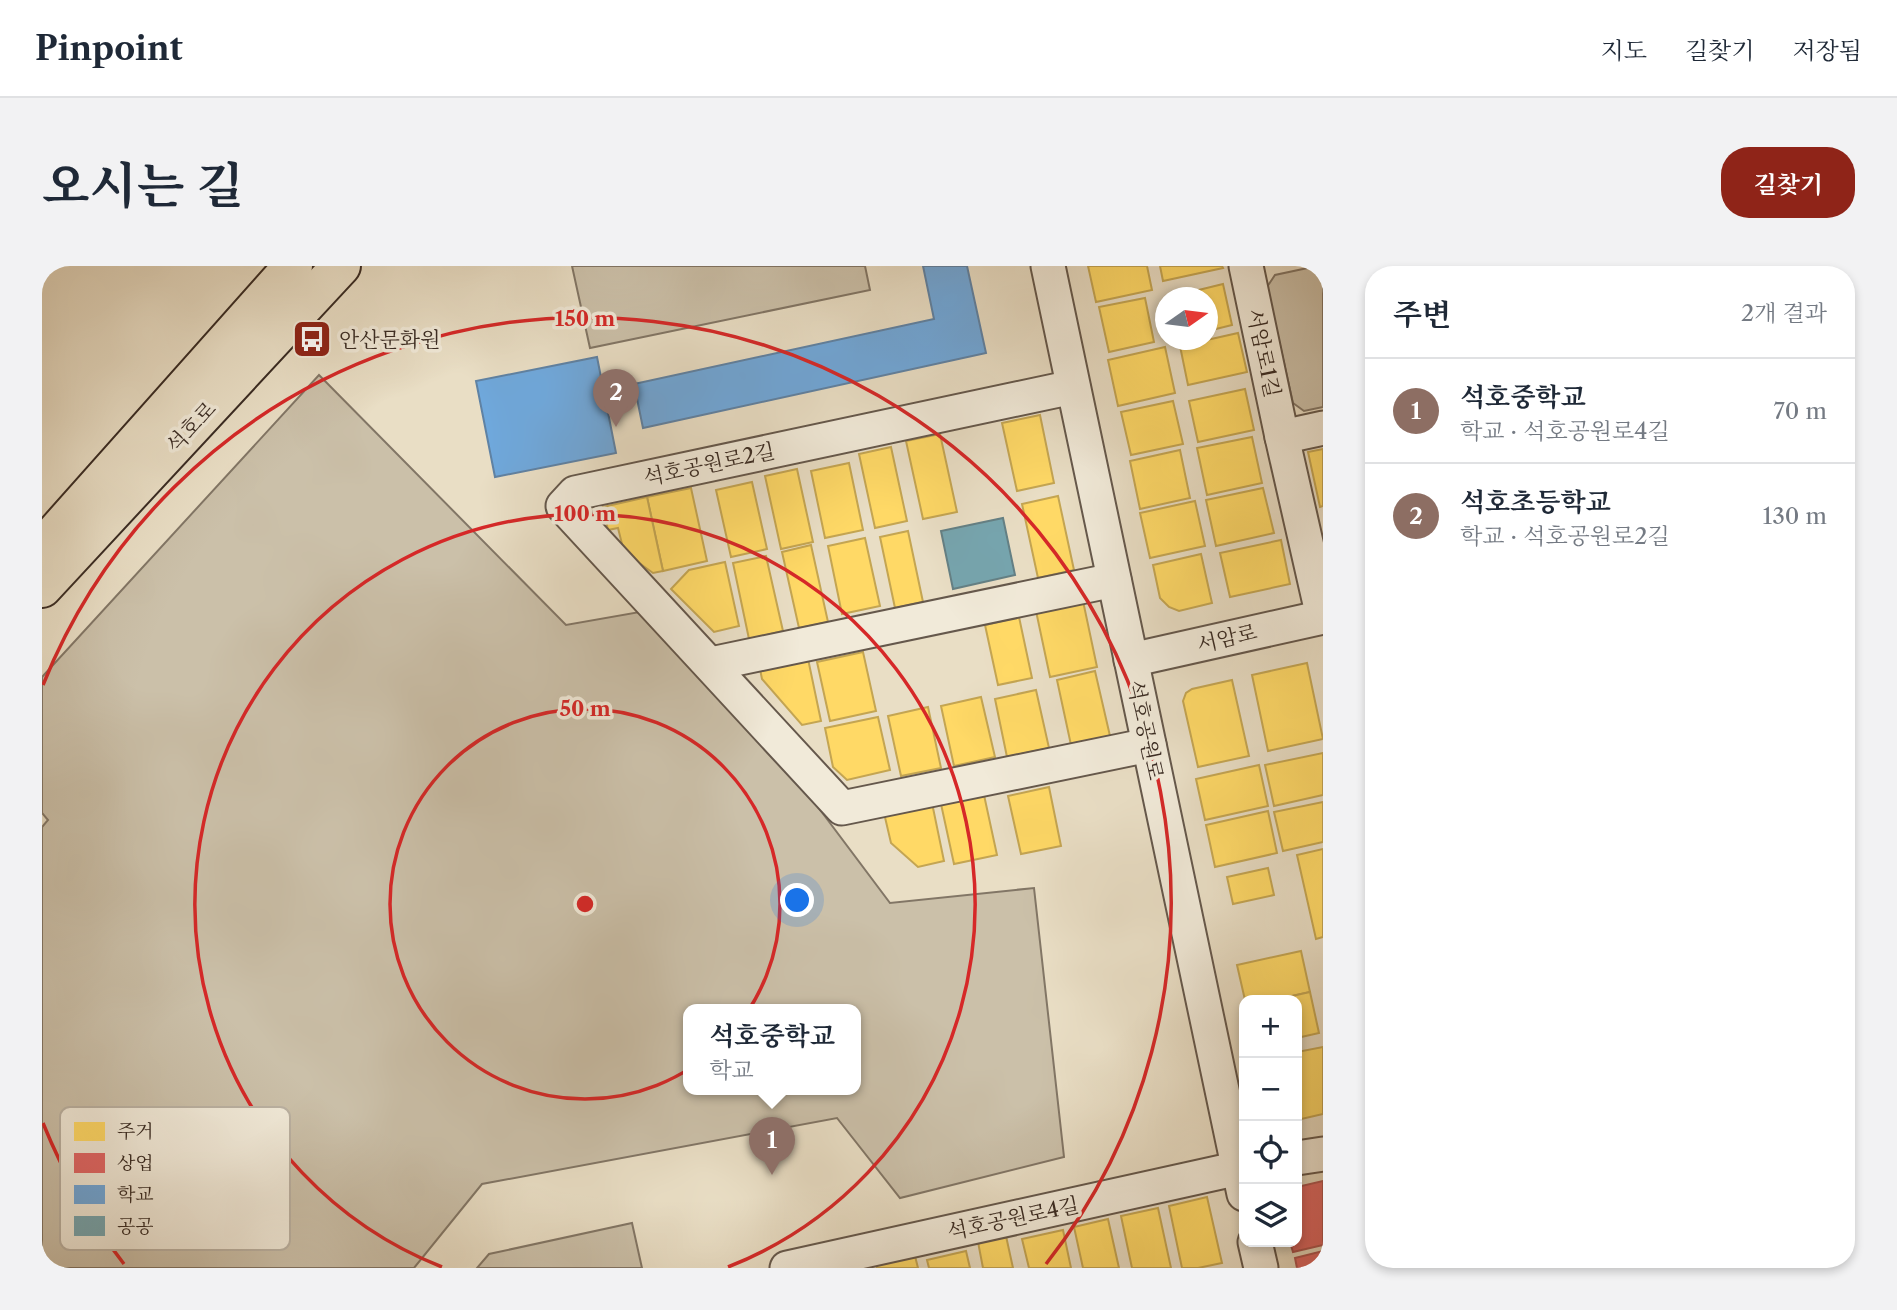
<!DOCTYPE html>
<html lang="ko">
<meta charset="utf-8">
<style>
body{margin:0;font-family:"Libre Caslon Text","Noto Serif KR",serif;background:#f2f2f3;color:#1f2937}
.controls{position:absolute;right:21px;bottom:21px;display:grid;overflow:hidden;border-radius:14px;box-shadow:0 4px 10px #0003}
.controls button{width:63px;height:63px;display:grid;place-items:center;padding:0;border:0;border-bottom:2px solid #e0e1e3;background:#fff;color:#1f2937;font:35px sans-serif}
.compass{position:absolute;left:1113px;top:21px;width:63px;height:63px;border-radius:50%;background:#fff;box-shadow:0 4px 10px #0003;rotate:76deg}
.you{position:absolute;left:756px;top:635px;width:24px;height:24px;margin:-18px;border:5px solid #fff;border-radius:50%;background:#1a73e8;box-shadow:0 0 0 10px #1a73e833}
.badge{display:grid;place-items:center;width:46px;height:46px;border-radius:50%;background:#8f2418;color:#fff;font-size:23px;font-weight:700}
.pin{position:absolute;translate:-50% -58px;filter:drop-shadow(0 2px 4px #0008)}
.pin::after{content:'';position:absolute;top:37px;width:24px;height:21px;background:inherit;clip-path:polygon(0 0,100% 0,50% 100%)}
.popup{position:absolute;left:641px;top:738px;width:178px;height:91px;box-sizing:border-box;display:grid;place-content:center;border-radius:14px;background:#fff;filter:drop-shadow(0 2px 5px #0005);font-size:23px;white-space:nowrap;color:#747a83}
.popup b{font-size:26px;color:#1f2937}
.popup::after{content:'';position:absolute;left:50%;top:100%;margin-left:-14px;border:14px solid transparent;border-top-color:#fff}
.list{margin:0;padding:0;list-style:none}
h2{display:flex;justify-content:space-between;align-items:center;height:91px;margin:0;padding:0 28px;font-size:30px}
h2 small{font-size:23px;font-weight:400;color:#747a83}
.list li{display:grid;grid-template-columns:46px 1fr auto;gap:21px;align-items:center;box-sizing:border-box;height:105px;padding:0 28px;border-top:2px solid #e0e1e3}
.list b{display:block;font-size:26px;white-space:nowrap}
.list p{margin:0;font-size:23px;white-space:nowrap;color:#747a83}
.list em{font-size:23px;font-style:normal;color:#747a83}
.icon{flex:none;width:38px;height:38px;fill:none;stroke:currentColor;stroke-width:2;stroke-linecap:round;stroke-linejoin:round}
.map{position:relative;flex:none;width:1281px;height:1002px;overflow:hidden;border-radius:28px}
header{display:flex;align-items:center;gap:42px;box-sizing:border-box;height:98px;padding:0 35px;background:#fff;border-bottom:2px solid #e0e1e3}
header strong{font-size:33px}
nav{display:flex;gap:38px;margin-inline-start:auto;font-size:24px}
.intro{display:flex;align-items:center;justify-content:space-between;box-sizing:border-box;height:168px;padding:0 42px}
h1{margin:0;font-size:49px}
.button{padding:18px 32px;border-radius:28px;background:#8f2418;color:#fff;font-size:24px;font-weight:700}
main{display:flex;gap:42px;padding:0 42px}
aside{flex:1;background:#fff;border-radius:28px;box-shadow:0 4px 10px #0003}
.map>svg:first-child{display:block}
.green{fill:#cbc0a9;stroke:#827666;stroke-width:2;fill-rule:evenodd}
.homes{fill:#ffd966;stroke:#c4a552;stroke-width:2}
.shops{fill:#e06666;stroke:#ae5452;stroke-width:2}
.schools{fill:#6fa8dc;stroke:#5f82a4;stroke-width:2}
.public{fill:#76a5af;stroke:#648085;stroke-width:2}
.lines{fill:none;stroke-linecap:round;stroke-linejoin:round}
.minor-casing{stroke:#65584c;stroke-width:37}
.major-casing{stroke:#392b23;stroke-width:42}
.minor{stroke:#f1ead9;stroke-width:33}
.major{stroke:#e9dec5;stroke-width:38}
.ring{fill:none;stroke:#d62828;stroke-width:3.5}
.labels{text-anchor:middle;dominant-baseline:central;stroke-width:7;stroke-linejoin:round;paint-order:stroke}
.poi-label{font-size:21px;fill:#392b23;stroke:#f1ead9;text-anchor:start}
.street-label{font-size:21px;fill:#392b23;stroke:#f1ead9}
.key{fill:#f1ead9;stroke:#bab1a2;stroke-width:2}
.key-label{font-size:19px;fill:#392b23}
.centre{fill:#d62828;stroke:#f1ead9;stroke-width:3.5}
.ring-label{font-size:21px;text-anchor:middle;font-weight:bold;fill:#d62828;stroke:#f1ead9;stroke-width:7;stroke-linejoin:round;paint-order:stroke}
</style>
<header>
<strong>Pinpoint</strong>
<nav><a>지도</a><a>길찾기</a><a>저장됨</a></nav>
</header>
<div class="intro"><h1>오시는 길</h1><a class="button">길찾기</a></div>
<main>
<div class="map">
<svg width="1281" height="1002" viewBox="0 0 1281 1002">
<rect width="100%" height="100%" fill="#e9dec5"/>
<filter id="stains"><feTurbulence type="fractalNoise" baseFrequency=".00286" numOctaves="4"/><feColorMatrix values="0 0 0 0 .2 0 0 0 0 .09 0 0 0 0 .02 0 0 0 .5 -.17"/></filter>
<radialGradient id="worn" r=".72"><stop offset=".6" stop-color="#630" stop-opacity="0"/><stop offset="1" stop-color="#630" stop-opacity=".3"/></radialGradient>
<g class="green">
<path d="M530 0H823L828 24 548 82Z"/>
<path d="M1275 0H1281V141L1262 145 1251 137 1225 21 1233 9Z"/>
<path d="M277 109 524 359 626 341 848 637 992 622 1022 891 858 932 795 852 440 918 372 1002H0V561L6 554 0 547V411ZM646 743H814V823H646Z"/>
<path d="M590 957 600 1002H435L447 988Z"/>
</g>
<g class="homes">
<path d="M1046 0H1105L1110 24 1054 36Z"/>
<path d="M1118 0H1180L1181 2 1121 15Z"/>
<path d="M1181 18 1190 59 1166 65V32H1124Z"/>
<path d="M1103 32 1112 76 1067 86 1057 41Z"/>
<path d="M1196 67 1205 106 1146 119 1138 80Z"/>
<path d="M1123 81 1133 127 1076 140 1066 94Z"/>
<path d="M1203 123 1212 164 1156 176 1147 135Z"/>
<path d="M1131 135 1141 178 1089 189 1079 146Z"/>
<path d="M998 149 1012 217 975 225 960 157Z"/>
<path d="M898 168 915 246 881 253 864 175Z"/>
<path d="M1210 171 1220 217 1165 229 1155 182Z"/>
<path d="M849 181 865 255 833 262 817 188Z"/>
<path d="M1281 183V240L1278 241 1266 186Z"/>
<path d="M1138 184 1148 232 1098 243 1088 195Z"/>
<path d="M807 197 821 264 783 272 769 205Z"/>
<path d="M755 203 771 276 739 283 723 210Z"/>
<path d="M710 216 725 283 689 291 674 224Z"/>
<path d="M649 222 665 295 621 305 605 231Z"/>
<path d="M1221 222 1232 267 1174 280 1164 234Z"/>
<path d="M1016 230 1032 304 996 312 980 238Z"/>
<path d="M605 231 621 305 611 307 582 286 576 262 566 264 561 241Z"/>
<path d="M1153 235 1163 280 1108 292 1098 247Z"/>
<path d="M866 265 881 336 853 342 838 271Z"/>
<path d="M823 272 838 340 800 348 786 280Z"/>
<path d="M1239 274 1248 318 1188 331 1178 287Z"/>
<path d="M769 279 786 356 757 362 740 286Z"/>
<path d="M1159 288 1170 337 1137 345 1127 341 1118 332 1111 299Z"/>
<path d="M724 290 741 365 707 373 691 297Z"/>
<path d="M683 296 697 360 672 366 629 323 647 304Z"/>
<path d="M1041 335 1055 401 1008 411 994 345Z"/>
<path d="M977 351 990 412 956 419 943 359Z"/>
<path d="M821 386 834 445 788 455 775 396Z"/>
<path d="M765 388 779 455 760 459 720 413 717 398Z"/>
<path d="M1265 397 1281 473 1226 485 1210 409Z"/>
<path d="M1053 405 1068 470 1029 479 1015 414Z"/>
<path d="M1190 414 1207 490 1156 501 1141 435 1144 427 1150 423Z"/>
<path d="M994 424 1007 482 965 491 953 433Z"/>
<path d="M939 431 953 491 912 500 899 440Z"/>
<path d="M886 441 899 502 859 510 846 450Z"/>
<path d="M836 451 848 504 805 514 791 501 783 462Z"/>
<path d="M1281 487V529L1232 540 1223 499Z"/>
<path d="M1217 499 1226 540 1163 554 1154 513Z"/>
<path d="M1007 521 1019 580 979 588 966 530Z"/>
<path d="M942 529 955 589 912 598 899 538Z"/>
<path d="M1281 536V576L1241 585 1232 546Z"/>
<path d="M890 537 902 595 876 601 849 577 842 547Z"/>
<path d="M1226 545 1235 587 1173 601 1164 559Z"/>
<path d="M1281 583V671L1274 673 1255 589Z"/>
<path d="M1226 602 1232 629 1191 638 1185 611Z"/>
<path d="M1259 685 1268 726 1232 734H1203L1195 699Z"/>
<path d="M1268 726 1277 767 1255 772V734H1232Z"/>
<path d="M1281 781V848L1255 854V786Z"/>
<path d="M1165 931 1180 997 1156 1002H1140L1127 940Z"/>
<path d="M1116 942 1129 1002H1090L1079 950Z"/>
<path d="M1066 953 1077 1002H1041L1032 961Z"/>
<path d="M1021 964 1029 1002H987L980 973Z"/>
<path d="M964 970 971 1002H941L936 976Z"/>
<path d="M924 985 928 1002H887L885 994Z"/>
<path d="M873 990 876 1002H835V999Z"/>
</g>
<g class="shops">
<path d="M1281 915V979L1251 986 1248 976H1255V921Z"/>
<path d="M1281 985V1002H1255L1253 992Z"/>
</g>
<g class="schools">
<path d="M881 0H925L944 87 601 162 592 118 892 53Z"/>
<path d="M555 91 574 187 453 211 434 115Z"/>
</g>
<path class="public" d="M961 252 973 309 911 323 899 265Z"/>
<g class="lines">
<g class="minor-casing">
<g id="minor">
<path d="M1006 0 1202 928"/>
<path d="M1204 0 1240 171 1281 351"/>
<path d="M1031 121 533 227 521 240 800 542 1107 479"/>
<path d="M1240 171 1281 162"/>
<path d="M1089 394 1281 351"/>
<path d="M669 398 1072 314"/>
<path d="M1255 892 1281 888"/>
<path d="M1213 976 1219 1002"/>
<path d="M745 1002 1202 901"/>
</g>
</g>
<g class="major-casing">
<g id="major">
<path d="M0 282 251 0"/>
<path d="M0 322 299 0"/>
</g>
</g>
<use href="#minor" class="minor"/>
<use href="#major" class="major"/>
</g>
<g class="ring">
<circle cx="543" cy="638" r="195"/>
<path d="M400 1001A390 390 0 1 1 686 1001"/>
<path d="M82 998A585 585 0 0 1 1 857M1 419A585 585 0 1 1 1004 998"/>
</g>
<defs>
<g id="bus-square" transform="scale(2.0125)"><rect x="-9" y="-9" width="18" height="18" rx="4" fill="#8f2418" stroke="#f1ead9"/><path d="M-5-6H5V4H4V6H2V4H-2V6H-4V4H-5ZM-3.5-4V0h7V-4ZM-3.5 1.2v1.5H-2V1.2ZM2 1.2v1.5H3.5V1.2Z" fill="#fff"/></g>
</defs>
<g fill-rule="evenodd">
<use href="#bus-square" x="270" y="73"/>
</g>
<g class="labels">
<g class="poi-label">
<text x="297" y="73">안산문화원</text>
</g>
<g class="street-label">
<text transform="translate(1222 87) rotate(78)">서암로1길</text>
<text transform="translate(149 161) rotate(-47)">석호로</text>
<text transform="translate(667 198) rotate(-12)">석호공원로2길</text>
<text transform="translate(1185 372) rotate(-13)">서암로</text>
<text transform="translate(1104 464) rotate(78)">석호공원로</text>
<text transform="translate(971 952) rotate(-12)">석호공원로4길</text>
</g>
</g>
<rect x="18" y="841" width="230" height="143" rx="10" class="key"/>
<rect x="32" y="856" width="31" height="19" fill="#ffd966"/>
<rect x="32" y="887" width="31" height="20" fill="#e06666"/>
<rect x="32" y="919" width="31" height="19" fill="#6fa8dc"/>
<rect x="32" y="950" width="31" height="20" fill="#76a5af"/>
<g class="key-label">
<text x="75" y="872">주거</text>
<text x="75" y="904">상업</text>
<text x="75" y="935">학교</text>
<text x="75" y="967">공공</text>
</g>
<circle cx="543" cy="638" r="10" class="centre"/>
<g class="ring-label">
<text x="543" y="60">150 m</text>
<text x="543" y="255">100 m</text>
<text x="543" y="450">50 m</text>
</g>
<rect width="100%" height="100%" filter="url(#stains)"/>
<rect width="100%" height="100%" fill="url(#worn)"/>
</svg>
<div class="controls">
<button>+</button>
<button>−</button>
<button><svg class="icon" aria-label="locate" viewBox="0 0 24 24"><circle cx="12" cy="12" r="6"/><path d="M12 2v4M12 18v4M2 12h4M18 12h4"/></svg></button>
<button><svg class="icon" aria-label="layers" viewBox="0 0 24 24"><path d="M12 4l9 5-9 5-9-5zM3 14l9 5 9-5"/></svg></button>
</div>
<svg class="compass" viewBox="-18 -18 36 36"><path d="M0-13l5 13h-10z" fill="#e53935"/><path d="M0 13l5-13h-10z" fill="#747a83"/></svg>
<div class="you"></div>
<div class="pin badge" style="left:730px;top:909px;background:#8d6e63">1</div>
<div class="popup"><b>석호중학교</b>학교</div>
<div class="pin badge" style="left:574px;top:161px;background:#8d6e63">2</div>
</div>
<aside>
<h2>주변<small>2개 결과</small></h2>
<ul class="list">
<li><span class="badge" style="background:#8d6e63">1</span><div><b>석호중학교</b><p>학교 · 석호공원로4길</p></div><em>70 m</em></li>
<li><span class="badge" style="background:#8d6e63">2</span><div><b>석호초등학교</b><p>학교 · 석호공원로2길</p></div><em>130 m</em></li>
</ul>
</aside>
</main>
